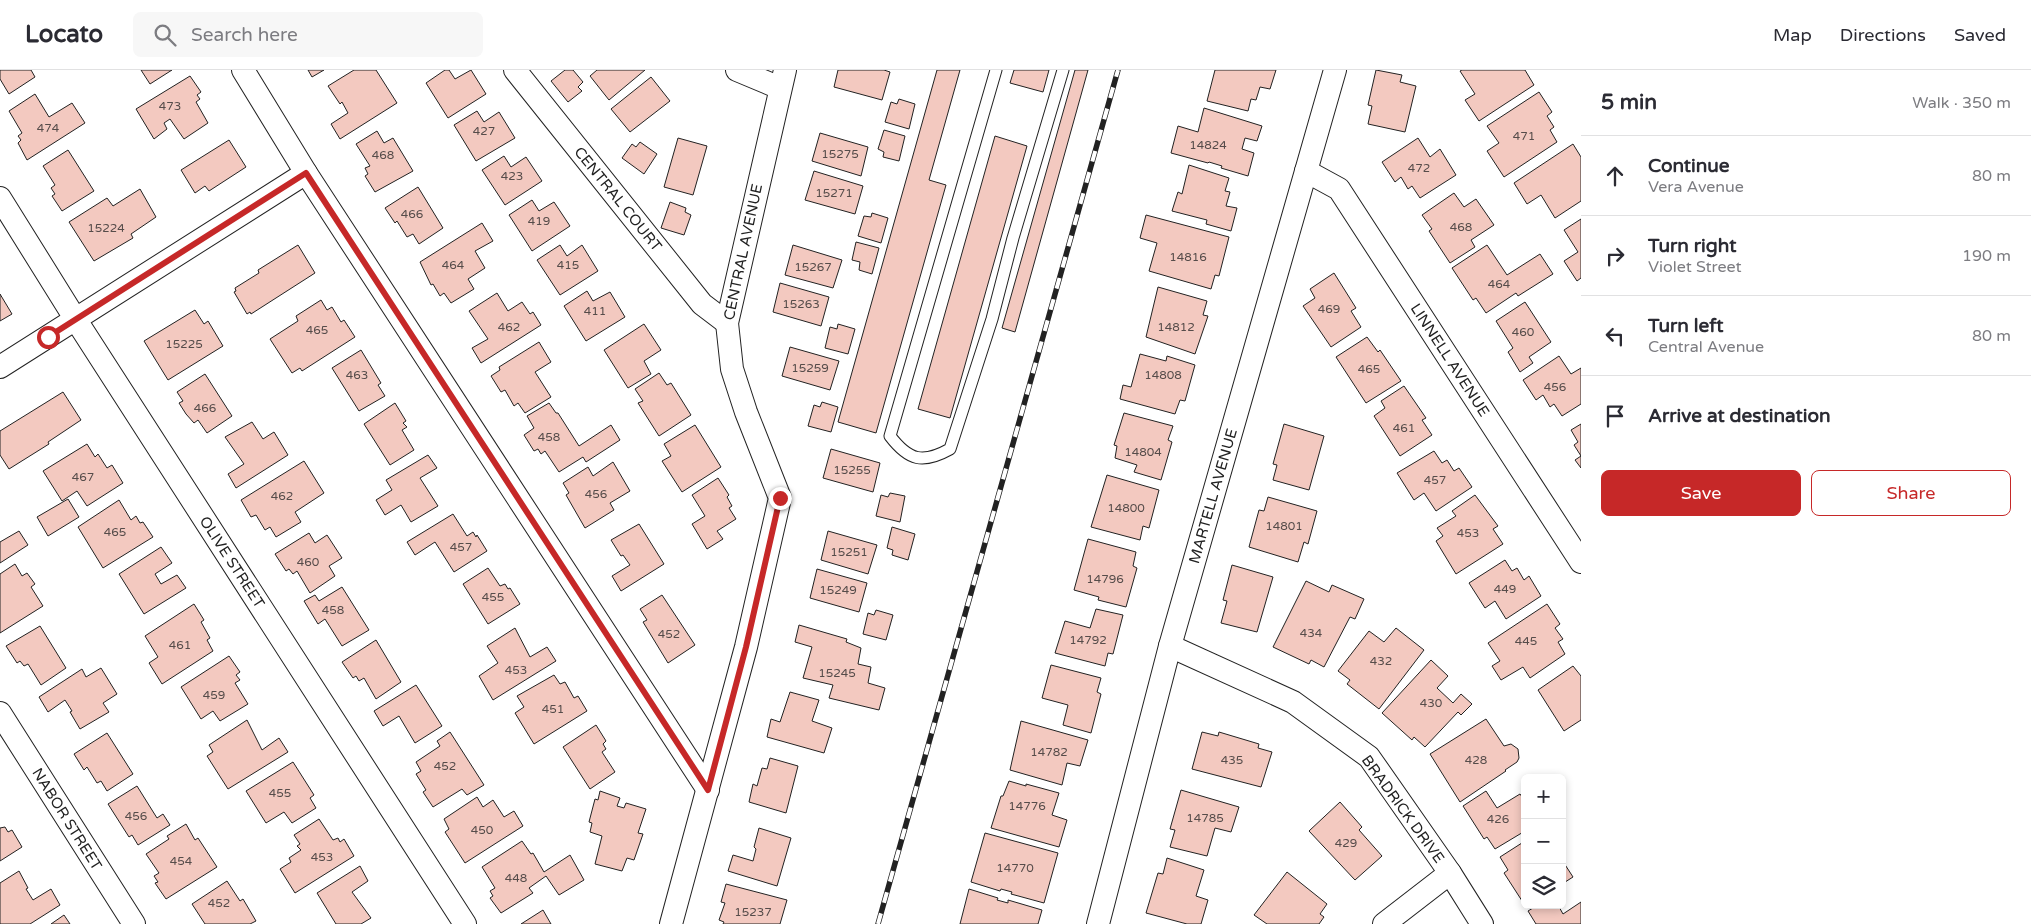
<!DOCTYPE html>
<meta charset="utf-8">
<style>
body{margin:0;font-family:"Varela Round",sans-serif;background:#f7f7f7;color:#2b2b33}
.controls{position:absolute;right:15px;bottom:15px;display:grid;overflow:hidden;border-radius:8px;box-shadow:0 2px 8px #0003}
.controls button{width:45px;height:45px;display:grid;place-items:center;padding:0;border:0;border-bottom:1px solid #e1e1e2;background:#fff;color:#2b2b33;font:25px sans-serif}
.stop{position:absolute;width:15px;height:15px;margin:-11px;border:4px solid #c62828;border-radius:50%;background:#fff}
.stop.end{background:#c62828;border-color:#fff;box-shadow:0 1px 5px #0008}
.list{margin:0;padding:0;list-style:none}
h2{display:flex;justify-content:space-between;align-items:center;height:65px;margin:0;padding:0 20px;font-size:21px}
h2 small{font-size:16px;font-weight:400;color:#7c7c81}
.list li{display:grid;grid-template-columns:32px 1fr auto;gap:15px;align-items:center;box-sizing:border-box;height:80px;padding:0 20px;border-top:1px solid #e1e1e2}
.list b{display:block;font-size:19px;white-space:nowrap}
.list p{margin:0;font-size:16px;white-space:nowrap;color:#7c7c81}
.list em{font-size:16px;font-style:normal;color:#7c7c81}
.actions{display:flex;gap:10px;padding:15px 20px}
.actions a{flex:1;padding:11px 0;border:1px solid #c62828;border-radius:8px;text-align:center;font-size:18px;color:#c62828}
.actions .main{background:#c62828;color:#fff}
.icon{flex:none;width:28px;height:28px;fill:none;stroke:currentColor;stroke-width:2;stroke-linecap:round;stroke-linejoin:round}
.map{position:relative;flex:none;width:1581px;height:854px;overflow:hidden}
header{display:flex;align-items:center;gap:30px;box-sizing:border-box;height:70px;padding:0 25px;background:#fff;border-bottom:1px solid #e1e1e2}
header strong{font-size:24px}
nav{display:flex;gap:28px;margin-inline-start:auto;font-size:18px}
.search{width:350px;height:45px;background:#f7f7f7;display:flex;align-items:center;gap:12px;box-sizing:border-box;padding:0 18px;border-radius:8px;color:#7c7c81;font-size:19px}
main{display:flex}
aside{flex:1;background:#fff}
.map>svg:first-child{display:block}
.building{fill:#f3c9c0;stroke:#222}
.lines{fill:none;stroke-linecap:round;stroke-linejoin:round}
.lane-casing{stroke:#222;stroke-width:13}
.street-casing{stroke:#222;stroke-width:24}
.lane{stroke:#fff;stroke-width:11}
.street{stroke:#fff;stroke-width:22}
.rail-casing{stroke:#222;stroke-width:5.5}
.rail{stroke:#fff;stroke-width:4;stroke-dasharray:11;stroke-linecap:butt}
.route{stroke:#c62828;stroke-width:6}
.labels{text-anchor:middle;dominant-baseline:central;stroke-width:4;stroke-linejoin:round;paint-order:stroke}
.number-label{font-size:12px;fill:#564c4a}
.street-label{font-size:15px;fill:#222;stroke:#fff}
</style>
<header>
<strong>Locato</strong>
<div class="search"><svg class="icon" aria-label="search" viewBox="0 0 24 24"><circle cx="10" cy="10" r="6"/><path d="M15 15l6 6"/></svg>Search here</div>
<nav><a>Map</a><a>Directions</a><a>Saved</a></nav>
</header>
<main>
<div class="map">
<svg width="1581" height="854" viewBox="0 0 1581 854">
<rect width="100%" height="100%" fill="#fff"/>
<g class="building">
<path d="M0 0H31L35 7 9 24 0 9Z"/>
<path d="M141 0H172L150 14Z"/>
<path d="M308 0H324L312 7Z"/>
<path d="M354 0H376L397 33 340 69 331 54 348 43 342 32 340 34 328 16Z"/>
<path d="M445 0H449L455 9 471 0 486 24 448 48 426 13Z"/>
<path d="M565 0H573L583 12 578 17 582 21 568 32 551 11Z"/>
<path d="M597 0H645L609 30 590 6Z"/>
<path d="M838 0H884L890 2 882 30 834 17Z"/>
<path d="M937 0H960L929 110 946 115 876 363 838 352Z"/>
<path d="M1014 0H1049L1043 22 1010 13Z"/>
<path d="M1075 0H1088L1015 262 1002 258Z"/>
<path d="M1215 0H1276L1270 19 1260 17 1256 30 1251 29 1248 41 1207 31Z"/>
<path d="M1376 0 1402 5 1400 12 1416 16 1405 62 1368 54 1372 36 1368 35Z"/>
<path d="M1462 0H1525L1534 15 1479 51 1465 30 1475 24 1460 1Z"/>
<path d="M190 6 201 22 197 25 200 29 196 32 208 53 184 69 170 49 164 53 167 59 154 69 136 39Z"/>
<path d="M651 7 670 31 630 62 611 39Z"/>
<path d="M1539 22 1552 42 1547 46 1554 57 1550 60 1557 72 1504 107 1487 81 1499 73 1487 56Z"/>
<path d="M35 24 49 47 72 33 85 53 27 90 18 73 21 70 18 66 22 63 9 41Z"/>
<path d="M899 29 915 34 909 59 885 52 891 32 897 34Z"/>
<path d="M1204 38 1262 56 1257 71 1245 68 1242 79 1254 83 1248 106 1221 98 1222 96 1209 92 1208 93 1171 83 1178 56 1198 62Z"/>
<path d="M477 41 484 52 499 42 515 68 476 91 454 55Z"/>
<path d="M884 60 905 66 899 91 883 87 884 82 878 79Z"/>
<path d="M377 61 384 73 393 68 413 101 375 122 365 106 368 104 365 98 370 96 356 74Z"/>
<path d="M820 63 868 77 861 106 812 91Z"/>
<path d="M995 66 1027 76 950 348 918 339Z"/>
<path d="M678 68 707 76 693 125 664 117Z"/>
<path d="M1418 68 1430 87 1440 79 1456 105 1420 128 1412 116 1408 119 1401 107 1395 112 1382 92Z"/>
<path d="M229 70 246 97 209 121 205 116 195 123 181 100Z"/>
<path d="M640 72 657 84 644 104 622 88 632 74 636 77Z"/>
<path d="M1573 74 1581 87V131L1555 148 1541 125 1527 134 1514 113Z"/>
<path d="M68 80 94 121 62 141 52 126 55 124 51 118 55 115 43 96Z"/>
<path d="M504 86 511 97 526 87 542 111 505 135 482 100Z"/>
<path d="M1189 95 1229 108 1225 121 1230 122 1226 136 1237 138 1231 161 1206 154 1207 150 1172 141 1178 122 1182 124Z"/>
<path d="M814 101 863 116 855 144 805 130Z"/>
<path d="M418 117 443 158 419 174 413 164 407 167 397 151 395 153 385 138Z"/>
<path d="M140 119 156 147 131 164 133 168 94 191 69 152 107 128 113 136Z"/>
<path d="M1454 123 1464 137 1476 129 1494 155 1471 170 1475 177 1450 193 1429 161 1432 159 1422 145Z"/>
<path d="M532 130 539 141 554 132 570 156 532 181 509 145Z"/>
<path d="M670 132 686 138 685 142 691 145 684 165 661 158Z"/>
<path d="M872 143 888 148 881 173 858 166 864 146 871 147Z"/>
<path d="M1146 145 1229 167 1219 206 1215 205 1211 219 1149 201 1157 173 1140 168Z"/>
<path d="M1581 149V208L1577 211 1564 191 1578 182 1564 160Z"/>
<path d="M482 153 493 171 475 181 485 198 468 209 474 219 451 233 444 223 440 226 433 214 431 215 420 192Z"/>
<path d="M856 172 879 178 872 204 859 200 860 192 852 190Z"/>
<path d="M298 175 315 203 251 244 250 242 247 244 234 222 236 221 235 218 259 203 258 200Z"/>
<path d="M560 175 567 186 582 175 598 201 560 225 537 190Z"/>
<path d="M793 175 842 190 833 218 785 205Z"/>
<path d="M1487 175 1507 205 1540 184 1553 204 1518 226 1516 223 1486 243 1476 228 1473 230 1452 198Z"/>
<path d="M1334 203 1356 238 1351 241 1361 257 1331 277 1303 236 1315 228 1310 219Z"/>
<path d="M780 213 829 227 821 256 773 242Z"/>
<path d="M1158 217 1207 231 1203 245 1208 246 1195 284 1146 267Z"/>
<path d="M587 221 593 231 610 222 625 247 586 271 564 236Z"/>
<path d="M497 223 508 241 522 232 530 244 533 242 541 255 481 293 472 278 488 269 469 241Z"/>
<path d="M0 224 12 244 0 251Z"/>
<path d="M321 230 327 240 332 237 341 252 344 250 355 267 302 301 300 298 292 303 270 269 298 251 296 246Z"/>
<path d="M1525 232 1551 272 1529 287 1533 293 1520 302 1508 282 1513 278 1496 251Z"/>
<path d="M195 240 204 254 208 251 223 276 168 310 144 271Z"/>
<path d="M644 254 661 280 644 291 651 304 628 318 604 280Z"/>
<path d="M838 254 855 259 848 284 825 278 830 257 837 259Z"/>
<path d="M1367 267 1378 282 1380 280 1401 311 1366 333 1336 287Z"/>
<path d="M539 272 551 292 535 302 551 327 525 343 518 333 514 336 505 320 501 322 491 306 500 300 499 297Z"/>
<path d="M790 277 839 291 830 320 782 306Z"/>
<path d="M361 280 381 313 378 315 385 326 359 341 332 298Z"/>
<path d="M1140 284 1166 291 1167 286 1195 295 1185 331 1180 330 1175 344 1120 329 1123 315 1131 317Z"/>
<path d="M1559 286 1571 304 1581 298V334L1562 346 1554 334 1550 337 1543 325 1536 330 1523 310Z"/>
<path d="M659 303 667 315 671 313 691 345 659 366 638 333 643 331 635 319Z"/>
<path d="M205 304 232 346 207 363 198 350 194 353 186 344 179 333 183 331 177 322Z"/>
<path d="M1404 316 1426 348 1422 350 1432 365 1400 386 1374 346 1385 338 1381 331Z"/>
<path d="M63 322 81 350 48 372 49 374 9 399 0 385V361Z"/>
<path d="M822 332 838 337 831 362 808 356 814 335 820 337Z"/>
<path d="M395 333 406 351 403 353 407 357 402 360 414 380 390 395 364 354Z"/>
<path d="M549 333 556 343H558L579 376 611 355 620 370 586 392 583 387 559 402 545 381 541 384 538 379 534 381 524 365 534 358 527 346Z"/>
<path d="M1124 343 1173 356 1168 370 1172 372 1161 410 1134 402 1137 395 1115 388 1117 376 1114 375Z"/>
<path d="M252 352 263 369 274 362 288 385 236 418 228 404 244 394 225 367Z"/>
<path d="M1284 354 1324 366 1309 420 1273 410 1277 395 1273 394Z"/>
<path d="M1581 354V398L1575 390 1581 386 1574 375 1578 372 1571 360Z"/>
<path d="M695 355 721 397 682 422 662 391 671 386 664 374Z"/>
<path d="M87 374 95 387 98 384 107 398 112 395 123 413 87 436 77 421 62 431 43 401Z"/>
<path d="M831 379 880 393 873 422 823 408Z"/>
<path d="M1434 381 1442 393 1447 390 1454 401 1459 398 1472 417 1436 441 1424 423 1414 430 1397 403Z"/>
<path d="M428 385 437 398 420 408 438 436 411 452 401 435 385 445 376 430 392 420 386 410Z"/>
<path d="M304 391 324 423 295 442 301 452 276 467 270 457 265 460 256 445 251 447 241 430Z"/>
<path d="M613 392 630 421 610 433 614 440 585 458 566 425 569 423 563 413 588 397 593 406Z"/>
<path d="M1107 405 1159 420 1149 458 1143 456 1140 470 1091 457Z"/>
<path d="M718 408 729 425 727 427 732 436 729 438 736 449 717 461 723 469 707 479 692 454 705 446 692 425Z"/>
<path d="M890 423 905 426 900 452 876 446 881 425 888 427Z"/>
<path d="M1475 425 1498 456 1493 459 1503 474 1456 504 1436 471 1443 466 1437 458 1456 446 1452 441Z"/>
<path d="M1268 427 1317 441 1308 474 1304 472 1298 492 1249 477 1259 440 1264 441Z"/>
<path d="M68 429 79 447 48 466 37 447Z"/>
<path d="M119 430 131 450 136 446 140 453 143 452 153 467 103 498 78 457Z"/>
<path d="M453 444 467 466 473 462 476 467 477 465 487 481 454 502 435 472 415 485 407 472Z"/>
<path d="M639 454 664 494 621 521 612 506 630 495 623 485 621 486 611 470Z"/>
<path d="M892 457 915 464 908 490 892 485 893 480 887 478Z"/>
<path d="M19 461 28 475 0 493V472Z"/>
<path d="M828 461 877 475 868 504 821 490Z"/>
<path d="M309 463 315 473 327 465 342 488 329 496 335 506 310 523 297 501 293 504 289 499 286 501 275 484Z"/>
<path d="M1088 469 1136 482 1133 496 1137 498 1126 537 1098 530 1099 527 1074 520Z"/>
<path d="M161 477 172 493 155 504 161 514 177 505 186 518 144 544 119 504Z"/>
<path d="M1505 490 1512 501 1517 498 1524 510 1529 506 1541 526 1506 549 1495 531 1485 538 1469 513Z"/>
<path d="M15 494 22 506 27 503 35 514 31 517 43 536 0 563V504Z"/>
<path d="M1232 495 1273 507 1257 562 1221 553 1227 531 1223 530Z"/>
<path d="M488 498 500 516 505 514 508 519 510 518 520 534 488 554 463 514Z"/>
<path d="M817 499 867 513 859 542 810 528Z"/>
<path d="M1306 511 1329 522 1332 515 1364 529 1355 549 1350 547 1324 597 1311 590 1309 594 1273 577Z"/>
<path d="M342 517 369 560 342 576 325 549 318 554 304 531 315 525 319 531Z"/>
<path d="M662 525 695 575 668 593 643 552 647 550 640 539Z"/>
<path d="M194 534 204 550 201 552 210 568 207 570 213 581 162 614 149 593 158 587 145 566Z"/>
<path d="M1547 534 1560 554 1555 558 1563 569 1558 572 1565 584 1530 608 1523 597 1501 610 1492 596 1500 591 1488 573Z"/>
<path d="M1096 539 1123 545 1113 584 1108 583 1105 596 1055 583 1065 551 1090 558Z"/>
<path d="M876 540 893 545 886 570 863 564 868 543 874 545Z"/>
<path d="M799 555 847 569 846 572 861 578 858 594 871 597 868 613 885 618 879 640 829 628 833 615 803 608 812 577 795 572Z"/>
<path d="M40 556 66 598 41 615 28 594 24 596 20 591 17 593 6 576Z"/>
<path d="M515 558 530 587 547 577 556 591 493 630 479 606 498 593 487 576Z"/>
<path d="M1396 558 1424 580 1379 639 1347 614 1350 610 1338 601 1369 561 1384 572Z"/>
<path d="M376 570 401 612 376 629 364 608 359 611 356 606 353 608 342 592Z"/>
<path d="M229 586 240 602 236 605 240 610 235 613 248 634 220 651 213 641 201 649 181 617Z"/>
<path d="M1431 590 1448 606 1437 618 1453 633 1461 624 1472 634 1461 645 1458 642 1425 677 1414 667 1412 670 1382 643Z"/>
<path d="M1051 595 1101 608 1097 622 1101 624 1091 663 1063 655 1068 635 1042 628Z"/>
<path d="M1573 596 1581 606V650L1564 661 1538 620Z"/>
<path d="M101 598 117 624 103 633 109 642 80 659 70 642 72 641 65 630 48 642 39 627 82 599 86 607Z"/>
<path d="M554 605 560 614 565 612 574 628 578 626 587 641 534 674 515 643 524 637 517 626Z"/>
<path d="M416 615 442 656 415 673 399 646 383 656 374 641Z"/>
<path d="M790 622 819 630 812 651 832 658 824 683 767 667 771 649 780 652Z"/>
<path d="M1486 649 1504 676 1511 674 1518 679 1519 688 1517 692 1505 700 1506 701 1460 732 1430 684Z"/>
<path d="M247 650 262 680 279 668 288 682 228 719 207 686 213 682 209 675Z"/>
<path d="M1021 651 1088 670 1080 696 1067 693 1062 715 1010 700Z"/>
<path d="M596 655 606 671 603 674 606 679 602 682 615 702 590 719 563 677Z"/>
<path d="M450 662 484 715 467 725 462 719 433 737 423 722 426 720 416 704 421 701 416 692 440 676 437 671Z"/>
<path d="M1202 662 1218 666 1219 662 1259 674 1258 678 1272 682 1261 717 1192 699Z"/>
<path d="M107 663 133 704 107 721 101 711 97 713 87 697 84 700 74 684Z"/>
<path d="M770 688 798 696 786 743 749 732 753 714 757 716 762 698 767 699Z"/>
<path d="M293 692 314 725 310 728 316 738 292 753 284 742 266 753 246 721Z"/>
<path d="M1009 711 1026 716V714L1059 723 1052 745 1067 750 1059 777 991 758 1001 726H1003Z"/>
<path d="M137 716 157 748 163 744 170 755 138 775 132 765 129 767 108 734Z"/>
<path d="M1181 720 1239 737 1231 762 1215 758 1207 786 1170 777 1175 760 1170 759Z"/>
<path d="M600 721 620 728 617 736 624 738 626 733 646 739 638 763 643 764 634 790 627 788 622 801 595 794 602 766 590 762 592 753 589 752 595 729 598 730Z"/>
<path d="M1486 721 1497 738 1520 724 1525 731V761L1495 779 1487 767 1484 769 1463 736Z"/>
<path d="M477 727 483 737 493 730 504 747 514 741 523 756 465 793 445 762 449 759 444 749Z"/>
<path d="M1340 732 1362 757 1359 760 1382 786 1355 810 1309 761Z"/>
<path d="M319 749 333 770 338 768 340 772 344 769 354 786 295 823 280 799 291 792 289 788 301 780 297 776 300 774 294 765Z"/>
<path d="M186 754 195 770 198 768 217 797 166 829 155 813 158 812 154 806 159 803 146 784 169 769 167 766Z"/>
<path d="M5 757 8 762 12 760 22 777 0 791V758Z"/>
<path d="M759 758 791 768 777 816 728 801 733 785 753 791 756 779 754 777Z"/>
<path d="M985 763 1058 783 1044 833 1011 824 1012 822 1001 819 1000 821 971 812Z"/>
<path d="M522 771 531 784 533 783 544 802 570 785 584 810 559 825 546 806 529 818 533 823 501 843 490 828 493 826 490 821 495 818 482 797Z"/>
<path d="M1525 771V835H1529L1526 837 1504 803 1508 800 1500 787Z"/>
<path d="M1167 788 1204 800 1196 826 1208 830 1201 854H1187L1146 843 1158 803 1163 804Z"/>
<path d="M1562 790 1573 807 1562 814Z"/>
<path d="M360 796 368 811 352 822 371 848 361 854H336L317 823Z"/>
<path d="M19 801 28 818 26 819 33 830 51 819 60 835 30 854H0V813Z"/>
<path d="M1287 802 1327 834 1320 844 1324 847 1319 854H1267L1254 845Z"/>
<path d="M227 811 240 831 243 829 256 851 250 854H205L192 834Z"/>
<path d="M726 814 787 830 780 854H723L724 852 719 850 725 833 721 832Z"/>
<path d="M969 819 998 828 997 830 1008 833V830L1042 840 1038 854H960Z"/>
<path d="M1581 832V854H1536L1528 841 1538 835H1558L1563 844Z"/>
<path d="M543 840 551 854H521Z"/>
<path d="M64 845 70 854H51Z"/>
</g>
<g class="lines">
<g class="lane-casing">
<path id="lane" d="M996 0 890 366C909 391 923 394 950 379L992 249 1013 168 1063 0"/>
</g>
<g class="street-casing">
<g id="street">
<path d="M243 0 306 103 708 720"/>
<path d="M515 0 702 234 727 253"/>
<path d="M737 0 780 18"/>
<path d="M1306 101 1339 119 1581 492"/>
<path d="M0 128 76 250 465 854"/>
<path d="M0 297 306 103"/>
<path d="M1170 576 1293 632 1369 687 1450 803 1482 854"/>
<path d="M0 643 134 854"/>
<path d="M671 854 746 577 780 428 746 342 732 299 727 253 785 0"/>
<path d="M1098 854 1170 576 1335 0"/>
<path d="M1384 854 1450 803"/>
</g>
</g>
<use href="#lane" class="lane"/>
<use href="#street" class="street"/>
<g class="rail-casing">
<path id="rail" d="M878 854 1118 0"/>
</g>
<use href="#rail" class="rail"/>
</g>
<g class="lines">
<path class="route" d="M48 267 306 103 708 720 746 577 780 428"/>
</g>
<g class="labels">
<g class="number-label">
<text x="170" y="36">473</text>
<text x="48" y="58">474</text>
<text x="484" y="61">427</text>
<text x="1524" y="66">471</text>
<text x="1208" y="75">14824</text>
<text x="840" y="84">15275</text>
<text x="383" y="85">468</text>
<text x="1419" y="98">472</text>
<text x="512" y="106">423</text>
<text x="834" y="123">15271</text>
<text x="412" y="144">466</text>
<text x="539" y="151">419</text>
<text x="1461" y="157">468</text>
<text x="106" y="158">15224</text>
<text x="1188" y="187">14816</text>
<text x="453" y="195">464</text>
<text x="568" y="195">415</text>
<text x="813" y="197">15267</text>
<text x="1499" y="214">464</text>
<text x="801" y="234">15263</text>
<text x="1329" y="239">469</text>
<text x="595" y="241">411</text>
<text x="509" y="257">462</text>
<text x="1176" y="257">14812</text>
<text x="317" y="260">465</text>
<text x="1523" y="262">460</text>
<text x="184" y="274">15225</text>
<text x="810" y="298">15259</text>
<text x="1369" y="299">465</text>
<text x="357" y="305">463</text>
<text x="1163" y="305">14808</text>
<text x="1555" y="317">456</text>
<text x="205" y="338">466</text>
<text x="1404" y="358">461</text>
<text x="549" y="367">458</text>
<text x="1143" y="382">14804</text>
<text x="852" y="400">15255</text>
<text x="83" y="407">467</text>
<text x="1435" y="410">457</text>
<text x="596" y="424">456</text>
<text x="282" y="426">462</text>
<text x="1126" y="438">14800</text>
<text x="1284" y="456">14801</text>
<text x="115" y="462">465</text>
<text x="1468" y="463">453</text>
<text x="461" y="477">457</text>
<text x="849" y="482">15251</text>
<text x="308" y="492">460</text>
<text x="1105" y="509">14796</text>
<text x="1505" y="519">449</text>
<text x="838" y="520">15249</text>
<text x="493" y="527">455</text>
<text x="333" y="540">458</text>
<text x="1311" y="563">434</text>
<text x="669" y="564">452</text>
<text x="1088" y="570">14792</text>
<text x="1526" y="571">445</text>
<text x="180" y="575">461</text>
<text x="1381" y="591">432</text>
<text x="516" y="600">453</text>
<text x="837" y="603">15245</text>
<text x="214" y="625">459</text>
<text x="1431" y="633">430</text>
<text x="553" y="639">451</text>
<text x="1049" y="682">14782</text>
<text x="1232" y="690">435</text>
<text x="1476" y="690">428</text>
<text x="445" y="696">452</text>
<text x="280" y="723">455</text>
<text x="1027" y="736">14776</text>
<text x="136" y="746">456</text>
<text x="1205" y="748">14785</text>
<text x="1498" y="749">426</text>
<text x="482" y="760">450</text>
<text x="1346" y="773">429</text>
<text x="322" y="787">453</text>
<text x="181" y="791">454</text>
<text x="1015" y="798">14770</text>
<text x="516" y="808">448</text>
<text x="219" y="833">452</text>
<text x="753" y="842">15237</text>
</g>
<g class="street-label">
<text transform="translate(618 129) rotate(51)">CENTRAL COURT</text>
<text transform="translate(743 182) rotate(-78)">CENTRAL AVENUE</text>
<text transform="translate(1450 290) rotate(57)">LINNELL AVENUE</text>
<text transform="translate(1213 426) rotate(-74)">MARTELL AVENUE</text>
<text transform="translate(232 492) rotate(57)">OLIVE STREET</text>
<text transform="translate(1403 739) rotate(54)">BRADRICK DRIVE</text>
<text transform="translate(67 749) rotate(58)">NABOR STREET</text>
</g>
</g>
</svg>
<div class="controls">
<button>+</button>
<button>−</button>
<button><svg class="icon" aria-label="layers" viewBox="0 0 24 24"><path d="M12 4l9 5-9 5-9-5zM3 14l9 5 9-5"/></svg></button>
</div>
<div class="stop" style="left:48px;top:267px"></div>
<div class="stop end" style="left:780px;top:428px"></div>
</div>
<aside>
<h2>5 min<small>Walk · 350 m</small></h2>
<ul class="list">
<li><svg class="icon" aria-label="ahead" viewBox="0 0 24 24"><path d="M12 20V5M6 11l6-6 6 6"/></svg><div><b>Continue</b><p>Vera Avenue</p></div><em>80 m</em></li>
<li><svg class="icon" aria-label="right" viewBox="0 0 24 24"><path d="M7 20v-9h11M14 6l5 5-5 5"/></svg><div><b>Turn right</b><p>Violet Street</p></div><em>190 m</em></li>
<li><svg class="icon" aria-label="left" viewBox="0 0 24 24"><path d="M17 20v-9H6M10 6l-5 5 5 5"/></svg><div><b>Turn left</b><p>Central Avenue</p></div><em>80 m</em></li>
<li><svg class="icon" aria-label="arrive" viewBox="0 0 24 24"><path d="M6 21V4h12l-3 4 3 4H6"/></svg><div><b>Arrive at destination</b></div></li>
</ul>
<div class="actions"><a class="main">Save</a><a>Share</a></div>
</aside>
</main>
